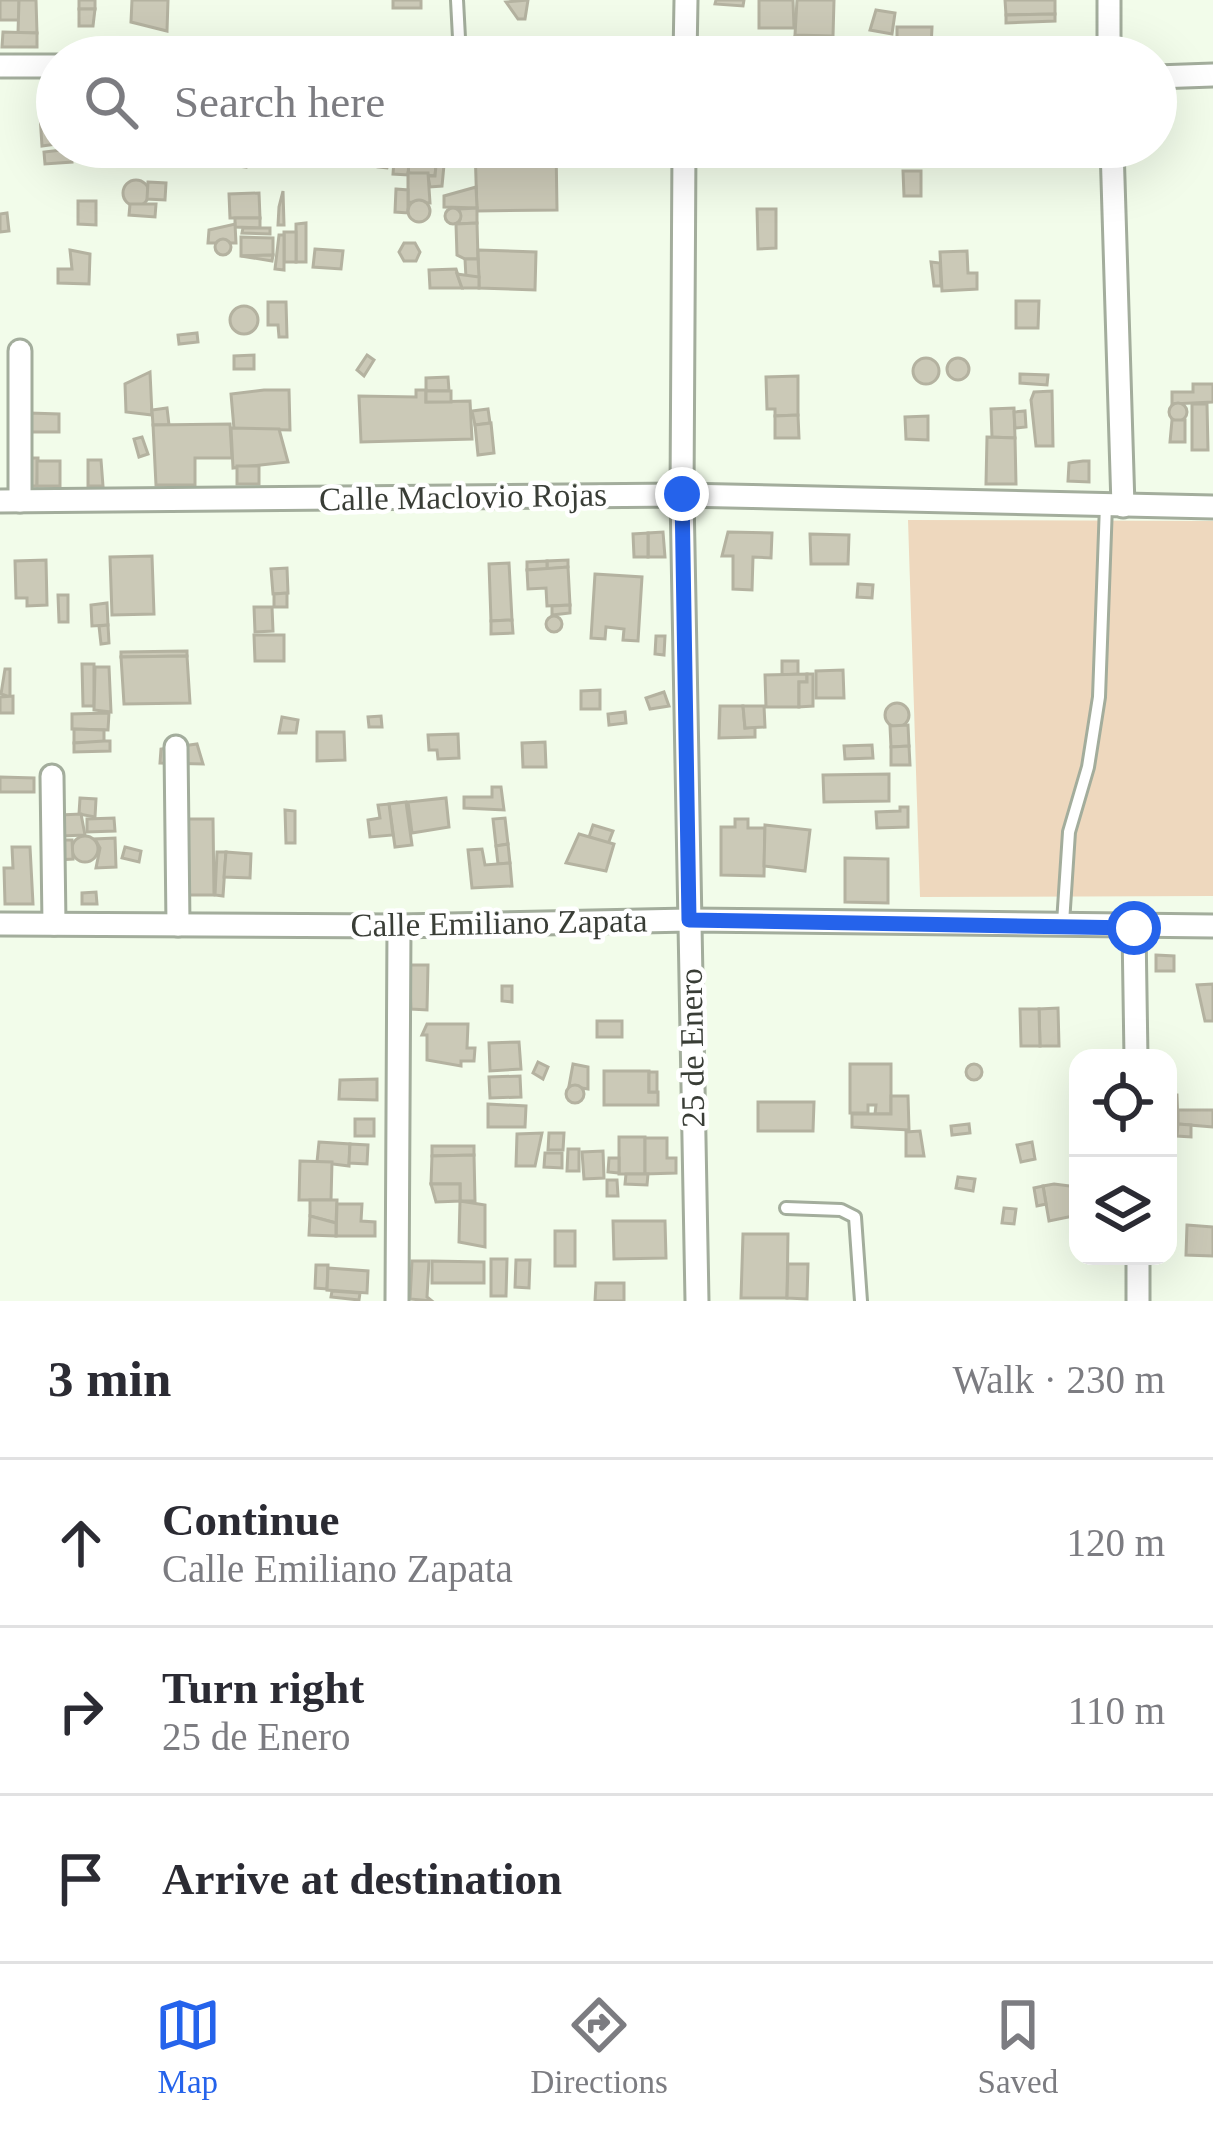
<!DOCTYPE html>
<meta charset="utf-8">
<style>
body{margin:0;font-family:Georgia,serif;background:#f2f2f3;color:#2b2b33}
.controls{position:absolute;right:36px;bottom:36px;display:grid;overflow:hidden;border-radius:24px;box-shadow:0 12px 48px #0002}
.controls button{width:108px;height:108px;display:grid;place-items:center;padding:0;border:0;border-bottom:3px solid #e1e1e2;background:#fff;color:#2b2b33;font:60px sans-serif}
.stop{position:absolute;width:36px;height:36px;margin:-27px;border:9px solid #2563eb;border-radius:50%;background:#fff}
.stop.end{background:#2563eb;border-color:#fff;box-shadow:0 3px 12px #0008}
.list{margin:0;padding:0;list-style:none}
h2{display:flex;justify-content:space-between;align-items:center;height:156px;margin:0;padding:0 48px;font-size:51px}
h2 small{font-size:39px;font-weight:400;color:#7c7c81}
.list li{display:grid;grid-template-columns:78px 1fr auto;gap:36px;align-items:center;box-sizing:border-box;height:168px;padding:0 48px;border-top:3px solid #e1e1e2}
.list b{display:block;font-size:45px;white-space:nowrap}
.list p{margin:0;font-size:39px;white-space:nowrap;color:#7c7c81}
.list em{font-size:39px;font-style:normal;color:#7c7c81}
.icon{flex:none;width:66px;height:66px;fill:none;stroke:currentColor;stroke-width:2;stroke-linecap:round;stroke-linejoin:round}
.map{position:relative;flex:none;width:1213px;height:1301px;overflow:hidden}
.search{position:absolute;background:#fff;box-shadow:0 12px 48px #0002;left:36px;right:36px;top:36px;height:132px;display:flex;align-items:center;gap:30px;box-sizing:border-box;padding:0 42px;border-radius:66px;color:#7c7c81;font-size:45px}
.sheet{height:660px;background:#fff}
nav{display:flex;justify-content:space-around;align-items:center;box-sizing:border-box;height:168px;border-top:3px solid #e1e1e2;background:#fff;font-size:33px;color:#7c7c81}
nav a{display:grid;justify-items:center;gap:6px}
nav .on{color:#2563eb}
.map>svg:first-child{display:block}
.green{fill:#eed8be}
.building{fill:#cbc9b7;stroke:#b4b2a0;stroke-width:3}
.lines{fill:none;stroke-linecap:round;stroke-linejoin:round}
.service-casing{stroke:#a3ad9c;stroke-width:16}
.minor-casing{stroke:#a3ad9c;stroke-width:27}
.service{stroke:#fff;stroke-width:10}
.minor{stroke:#fff;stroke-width:21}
.route{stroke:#2563eb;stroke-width:15}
.labels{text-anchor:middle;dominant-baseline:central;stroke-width:9;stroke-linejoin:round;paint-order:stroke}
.street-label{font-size:33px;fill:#393d36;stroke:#fff}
</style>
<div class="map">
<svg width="1213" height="1301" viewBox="0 0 1213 1301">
<rect width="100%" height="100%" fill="#f2fcea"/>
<path class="green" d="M908 520 1213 521V896L920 897Z"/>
<g class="building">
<rect x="0" y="0" width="19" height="20"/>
<path d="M19 0H36L37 33H18Z"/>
<rect x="79" y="0" width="16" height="9"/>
<path d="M132 0H168L167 31 131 22Z"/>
<rect x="393" y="0" width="28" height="8"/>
<path d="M528 0 525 19H518L506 2Z"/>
<path d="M716 0H744L743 6 715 4Z"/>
<path d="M759 0H793L794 28H759Z"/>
<path d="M797 0H834L833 36 795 35Z"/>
<path d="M1005 0H1055V14L1006 15Z"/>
<path d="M79 9H95L93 26H79Z"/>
<path d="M876 10 895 13 892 34 870 30Z"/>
<path d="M1055 14V21L1006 23V15Z"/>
<path d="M897 27H932L931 48H897Z"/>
<path d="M3 32 37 33V47H2Z"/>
<path d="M795 37 810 38V49H795Z"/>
<path d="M57 113V144L42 146 40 115Z"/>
<circle cx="401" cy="154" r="9"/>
<path d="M97 147 139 149V165L97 164Z"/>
<rect x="139" y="147" width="34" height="18"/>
<path d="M211 147H248L246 167 238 166 239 160 210 157Z"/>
<path d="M256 147H285V163L255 160Z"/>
<path d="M411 147H438L435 176 408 173Z"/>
<path d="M475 147H556L557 210 477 211Z"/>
<path d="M71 149 72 162 45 164 44 152Z"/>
<path d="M379 152 392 153 387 168 378 167Z"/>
<path d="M394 160 409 161 408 175 393 174Z"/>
<path d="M436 165H444L442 186 430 187 428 176H435Z"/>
<path d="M903 171H921V196H904Z"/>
<path d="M408 173H428L430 203 408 202Z"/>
<circle cx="136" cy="193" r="13"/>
<path d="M148 182 166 183 165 200 147 199Z"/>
<path d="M476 187 477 208 444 207V196Z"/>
<path d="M396 189 408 190V213L395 212Z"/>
<path d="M283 191 284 225H278L279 207Z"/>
<path d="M259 193 260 218H230L229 194Z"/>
<circle cx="419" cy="211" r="11"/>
<path d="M78 201H96V225L78 224Z"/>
<path d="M130 204H156L155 217 129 215Z"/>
<path d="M477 208V223L459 224V209Z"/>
<circle cx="453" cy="216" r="8"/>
<path d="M757 209H776V248L758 249Z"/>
<path d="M7 213 9 231 0 232V214Z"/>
<path d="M235 218H260V228L235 227Z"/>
<path d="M306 223V262H296V224Z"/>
<path d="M477 223 478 259H465L457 255 456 224Z"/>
<path d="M235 224 236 243H208L209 230Z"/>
<path d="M243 228H270V234L242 233Z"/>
<rect x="284" y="232" width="12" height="30"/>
<path d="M279 235H284V270L275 269Z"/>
<path d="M241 237 273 238V255L241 256Z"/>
<circle cx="223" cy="247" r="8"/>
<path d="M404 243H415L420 252 416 261H404L399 252Z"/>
<path d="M315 249 343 251 341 269 313 267Z"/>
<path d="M70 250 90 254 89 284 58 283V269H72Z"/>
<path d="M478 250 536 252 535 290 479 288Z"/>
<path d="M967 251 968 273H977V289L942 291 940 252Z"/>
<path d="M273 255 272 261 241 256Z"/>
<path d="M465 259H478L479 277 466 278Z"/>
<path d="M931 262 940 263 941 286H934Z"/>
<path d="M456 269 462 288H430L429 270Z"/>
<path d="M457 274 479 277V288H462Z"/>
<path d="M1016 301H1039L1038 328H1016Z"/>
<path d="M268 302H286L287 337H279L278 325H268Z"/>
<circle cx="244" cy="320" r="14"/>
<path d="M197 333 198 342 179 344 178 335Z"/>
<path d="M254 355V369H234V356Z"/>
<path d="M367 355 374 360 364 376 357 370Z"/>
<circle cx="926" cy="371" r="13"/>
<circle cx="958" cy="369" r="11"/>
<path d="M150 372 152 415 126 412 125 384Z"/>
<path d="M1020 374 1048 375 1047 385 1020 383Z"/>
<path d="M798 376V415L775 416V409H767L766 377Z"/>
<path d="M448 377 449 391H426V378Z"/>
<path d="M1193 384H1213V402L1172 404V392H1193Z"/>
<path d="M264 390H289L290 430 234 429 231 394Z"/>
<path d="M416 390H426V402L470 401 472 439 361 442 359 396 416 397Z"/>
<rect x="426" y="391" width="25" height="11"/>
<path d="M1052 391 1053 446H1036L1031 400 1034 392Z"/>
<circle cx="1178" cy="412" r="9"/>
<path d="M1192 404H1207L1208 450H1192Z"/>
<path d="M167 408 169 425H153L152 410Z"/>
<path d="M1014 408 1015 438 992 437 991 409Z"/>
<path d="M488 409 490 423 475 425 472 411Z"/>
<path d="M1025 411 1026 427 1015 428 1014 412Z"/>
<path d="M29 413 59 414V432H29Z"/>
<path d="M798 415 799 438H775V416Z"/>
<path d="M928 416V440L906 439 905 417Z"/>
<path d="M1172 420H1185V442H1170Z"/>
<path d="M491 423 494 453 478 455 475 425Z"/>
<path d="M230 424 232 458H195V485H156L153 425Z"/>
<path d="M231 428 279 429 288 462 233 468Z"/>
<path d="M142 437 148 454 139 457 134 439Z"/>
<path d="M987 437 1015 438 1016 484H986Z"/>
<path d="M26 458H38L37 486H26Z"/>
<path d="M88 460H101L103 486H88Z"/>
<rect x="37" y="461" width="23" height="25"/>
<path d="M1083 461H1089V482L1068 481 1069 463Z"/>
<rect x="237" y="466" width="22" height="18"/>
<path d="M663 532 665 557H648V533Z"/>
<path d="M728 532 772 533 771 558 753 557 752 590 733 589V556H722Z"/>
<path d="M648 533V557H634L633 534Z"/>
<path d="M810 534 849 535 848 564H811Z"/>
<path d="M152 556 154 614 112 615 110 557Z"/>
<path d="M46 560 47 605 27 606V598H16L15 561Z"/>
<path d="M568 560V567L547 569V561Z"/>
<path d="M547 561V569L527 570V562Z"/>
<path d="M509 563 512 620 491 621 489 564Z"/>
<path d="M568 567 570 605 547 606 546 588 528 589 527 570Z"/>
<path d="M287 568 288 593 273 594 271 569Z"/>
<path d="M595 574 642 577 638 641 623 640 624 629 606 627 605 639 591 638Z"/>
<path d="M858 584 873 585 872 598 857 597Z"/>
<path d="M287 593V607H274V594Z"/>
<path d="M58 595H68V622H59Z"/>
<path d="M107 603 108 625 92 626 91 605Z"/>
<path d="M570 605V613L552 615V606Z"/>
<path d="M254 607H272L273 631 255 632Z"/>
<circle cx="554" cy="624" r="8"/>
<path d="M512 620 513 633 491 634V621Z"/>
<path d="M108 625 109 643 101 644 99 626Z"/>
<path d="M254 635H284V661H255Z"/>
<path d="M656 636H665L664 655 655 654Z"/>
<path d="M187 651V656L121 657V652Z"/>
<path d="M187 656 190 703 124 704 121 657Z"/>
<path d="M782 661H798V674L782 675Z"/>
<path d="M82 664H94V706H83Z"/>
<path d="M95 667H109L111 712 94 710Z"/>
<path d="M5 669H10V697L1 694Z"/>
<path d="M843 670 844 698H816V671Z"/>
<path d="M807 674V682H799V707H766L765 675Z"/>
<path d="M807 674H813V706L799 707V682H807Z"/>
<path d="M600 690V709H581V691Z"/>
<path d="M664 692 669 706 650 709 646 698Z"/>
<path d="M13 696V713H0V697Z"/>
<circle cx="897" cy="715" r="12"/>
<path d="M720 706H743L745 728 755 727V737L719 738Z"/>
<path d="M743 706H764L765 727 745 728Z"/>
<path d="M625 712 626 723 609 725 608 714Z"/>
<path d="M109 713 108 730 72 729V714Z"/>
<path d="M381 716 382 727H369L368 717Z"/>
<path d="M282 717 298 720 296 733H279Z"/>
<path d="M908 725 909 746 891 747 890 726Z"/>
<path d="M74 729 104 730V744L74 743Z"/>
<path d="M317 732H344L345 760 317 761Z"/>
<path d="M458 734 459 758 438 759 437 750H429L428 735Z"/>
<path d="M104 741H110V751L74 752V743Z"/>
<path d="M545 742 546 767H523L522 743Z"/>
<path d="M197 744 203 764 160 763 161 749Z"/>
<path d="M872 745 873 758 845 759 844 746Z"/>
<path d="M909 746 910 765H891V747Z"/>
<path d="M889 774V801L824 802 823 775Z"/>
<path d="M0 777 34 778V792H0Z"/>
<path d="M492 787H501L504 810 464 808V797H492Z"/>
<path d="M80 798 96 799 95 817 79 814Z"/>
<path d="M446 798 449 827 412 833 408 802Z"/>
<path d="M406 802 412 845 395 847 389 804Z"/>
<path d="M389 804 393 835 370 837 368 820 380 818 378 805Z"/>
<path d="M900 807H908V827L877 828 876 812 900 811Z"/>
<path d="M285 810 295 811V843H286Z"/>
<path d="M81 814 85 835 61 836 60 815Z"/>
<path d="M114 818 115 831 87 832V819Z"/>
<path d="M505 818 508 844 496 846 493 819Z"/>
<path d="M183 819H213L214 895H183Z"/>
<path d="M735 819H748V828H765L764 876 721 875V827H735Z"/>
<path d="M593 825 613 831 608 844 589 837Z"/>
<path d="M765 825 810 830 805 871 764 866Z"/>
<path d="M579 834 614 844 606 871 566 863Z"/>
<circle cx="85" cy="849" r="13"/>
<path d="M115 838 116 867 96 868 100 848 95 839Z"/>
<path d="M57 840H72L73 859 57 860Z"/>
<path d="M508 844 510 863 498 864 496 846Z"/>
<path d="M12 847H30L33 904H5L4 868H13Z"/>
<path d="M125 847 141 851 139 862 122 858Z"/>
<path d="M482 849 485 865 510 863 512 886 472 888 468 850Z"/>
<path d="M217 852H226L223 896 215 895Z"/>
<path d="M226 852 251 854 250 878 224 877Z"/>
<path d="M845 858 888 859V903L845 902Z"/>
<path d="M96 892 97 904H82V893Z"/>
<path d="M1156 955 1174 956V971H1156Z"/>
<path d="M409 965H428L427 1010 411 1009Z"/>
<path d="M1213 984V1021H1205L1197 985Z"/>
<path d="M502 986H512V1002L502 1001Z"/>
<path d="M1058 1008 1059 1046H1040L1039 1009Z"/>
<path d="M1020 1009H1039L1040 1046H1021Z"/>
<rect x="597" y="1021" width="25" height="16"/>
<path d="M427 1024H468L467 1048H475L474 1061H461V1066L427 1060V1035H422Z"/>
<path d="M519 1042 521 1069 490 1071 489 1043Z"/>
<path d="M538 1062 548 1067 543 1079 533 1073Z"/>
<circle cx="974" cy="1072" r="8"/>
<path d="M573 1064 588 1067V1089L569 1086Z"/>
<path d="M850 1064H891V1114H875L876 1105H868V1113H850Z"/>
<path d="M604 1071H649V1092H658V1105H604Z"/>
<rect x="649" y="1072" width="8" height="20"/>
<path d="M520 1076 521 1097 490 1098 489 1077Z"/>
<path d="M377 1079V1100L339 1099 340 1080Z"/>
<circle cx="575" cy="1094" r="9"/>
<path d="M1168 1095H1177L1178 1124 1168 1125Z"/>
<path d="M891 1096H908L909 1130 852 1127V1114H891Z"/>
<path d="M758 1102H814L813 1131H758Z"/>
<path d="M488 1104 526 1106 525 1127H488Z"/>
<path d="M1178 1110H1213V1127L1178 1124Z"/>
<rect x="355" y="1119" width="19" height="17"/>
<path d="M969 1124 970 1133 952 1135 951 1126Z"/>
<path d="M1178 1124 1191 1125V1137L1177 1136Z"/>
<path d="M920 1131 924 1156H906V1132Z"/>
<path d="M542 1133 535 1166H516L517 1134Z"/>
<path d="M549 1133H564L563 1150H548Z"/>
<rect x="619" y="1137" width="26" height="37"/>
<path d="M645 1138H667V1158H676V1173L645 1174Z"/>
<path d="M319 1142 350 1144 349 1166 317 1162Z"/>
<path d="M1032 1142 1035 1159 1021 1162 1017 1145Z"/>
<path d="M350 1144 368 1145 367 1164 349 1163Z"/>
<path d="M432 1146H474V1155L432 1156Z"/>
<path d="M568 1149H579V1171H567Z"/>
<path d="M603 1151 604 1178 584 1179 582 1152Z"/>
<path d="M545 1153H562V1168L544 1167Z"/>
<path d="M474 1155 475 1201H460V1184H431L432 1156Z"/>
<path d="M609 1158H619V1173L608 1172Z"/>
<path d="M300 1161 332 1162 331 1200H299Z"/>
<path d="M626 1174H648L647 1185 625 1184Z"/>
<path d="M958 1177 975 1179 973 1191 956 1188Z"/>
<path d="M607 1180H617L618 1196H607Z"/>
<path d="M431 1184H460V1201L436 1202Z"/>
<path d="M1054 1184 1078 1187V1215L1049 1221 1043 1186Z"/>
<path d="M1043 1186 1046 1204 1037 1206 1034 1188Z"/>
<path d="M310 1200H337L336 1223 310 1216Z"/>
<path d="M460 1201 485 1205V1247L459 1242Z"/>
<path d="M337 1204H362L361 1221 375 1222V1236H336Z"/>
<path d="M1004 1208 1016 1209 1014 1224 1002 1223Z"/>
<path d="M310 1216 336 1223V1236L309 1235Z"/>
<path d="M613 1221H665L666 1258 614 1259Z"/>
<path d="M1187 1225 1213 1227V1256L1186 1255Z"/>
<rect x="555" y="1231" width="20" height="35"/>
<path d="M743 1234H788L787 1298H741Z"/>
<path d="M491 1259H507L506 1296H491Z"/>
<path d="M516 1260H530L529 1288 515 1287Z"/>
<path d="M412 1261H429L427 1297 432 1301 410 1299Z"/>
<path d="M432 1261 484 1262V1283H432Z"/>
<path d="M788 1264H808L807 1299 787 1298Z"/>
<path d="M316 1265H328L327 1289 315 1288Z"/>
<path d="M328 1268 368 1271 367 1293 327 1290Z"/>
<path d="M596 1283H624V1301H595Z"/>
<path d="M332 1291 360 1293 359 1300 331 1297Z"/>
</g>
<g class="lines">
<g class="service-casing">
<g id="service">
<path d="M457 0 460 57"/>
<path d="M1063 923 1069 832 1088 767 1099 697 1106 505"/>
<path d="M786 1208 841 1210 855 1217 861 1301"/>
</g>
</g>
<g class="minor-casing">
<g id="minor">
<path d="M1109 0V57"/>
<path d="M685 57 686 0"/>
<path d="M0 66H57"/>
<path d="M1156 77 1213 75"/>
<path d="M684 147 682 495 697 1301"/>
<path d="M1112 147 1123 506"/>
<path d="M0 501 682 495 1213 507"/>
<path d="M20 501V351"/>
<path d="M176 747 178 925"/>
<path d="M52 776 54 924"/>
<path d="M0 924 399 926 689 920 1213 926"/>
<path d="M1134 928 1136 1058"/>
<path d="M1138 1256V1301"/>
<path d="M397 1301 399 926"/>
</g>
</g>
<use href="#service" class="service"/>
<use href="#minor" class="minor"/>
</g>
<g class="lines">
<path class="route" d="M682 494 689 920 1134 928"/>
</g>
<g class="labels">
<g class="street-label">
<text transform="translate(463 497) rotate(-1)">Calle Maclovio Rojas</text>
<text transform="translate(499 923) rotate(-1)">Calle Emiliano Zapata</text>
<text transform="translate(692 1048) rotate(-91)">25 de Enero</text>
</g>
</g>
</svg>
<div class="controls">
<button><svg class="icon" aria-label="locate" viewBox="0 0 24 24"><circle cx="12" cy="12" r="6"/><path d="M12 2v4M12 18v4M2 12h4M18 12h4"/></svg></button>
<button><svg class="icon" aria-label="layers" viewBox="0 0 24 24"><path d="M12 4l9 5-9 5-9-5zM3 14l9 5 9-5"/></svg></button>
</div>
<div class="stop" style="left:1134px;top:928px"></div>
<div class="stop end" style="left:682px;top:494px"></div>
<div class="search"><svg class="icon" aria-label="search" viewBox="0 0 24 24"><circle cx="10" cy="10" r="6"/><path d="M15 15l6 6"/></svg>Search here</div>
</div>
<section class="sheet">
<h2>3 min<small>Walk · 230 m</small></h2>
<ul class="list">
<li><svg class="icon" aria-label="ahead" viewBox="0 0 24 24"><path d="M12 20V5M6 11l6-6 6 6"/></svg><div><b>Continue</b><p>Calle Emiliano Zapata</p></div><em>120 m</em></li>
<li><svg class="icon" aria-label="right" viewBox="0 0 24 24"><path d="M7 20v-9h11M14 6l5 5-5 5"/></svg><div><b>Turn right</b><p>25 de Enero</p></div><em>110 m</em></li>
<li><svg class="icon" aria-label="arrive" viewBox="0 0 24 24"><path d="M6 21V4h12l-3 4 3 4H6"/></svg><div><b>Arrive at destination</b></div></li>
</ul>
</section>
<nav>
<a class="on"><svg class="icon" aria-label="map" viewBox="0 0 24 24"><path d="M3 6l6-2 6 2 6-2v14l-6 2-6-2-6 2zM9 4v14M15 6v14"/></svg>Map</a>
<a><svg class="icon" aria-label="directions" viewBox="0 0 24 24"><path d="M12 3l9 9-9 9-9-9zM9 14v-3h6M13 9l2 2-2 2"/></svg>Directions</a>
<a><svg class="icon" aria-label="saved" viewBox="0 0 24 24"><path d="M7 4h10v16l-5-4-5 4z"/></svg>Saved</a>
</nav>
